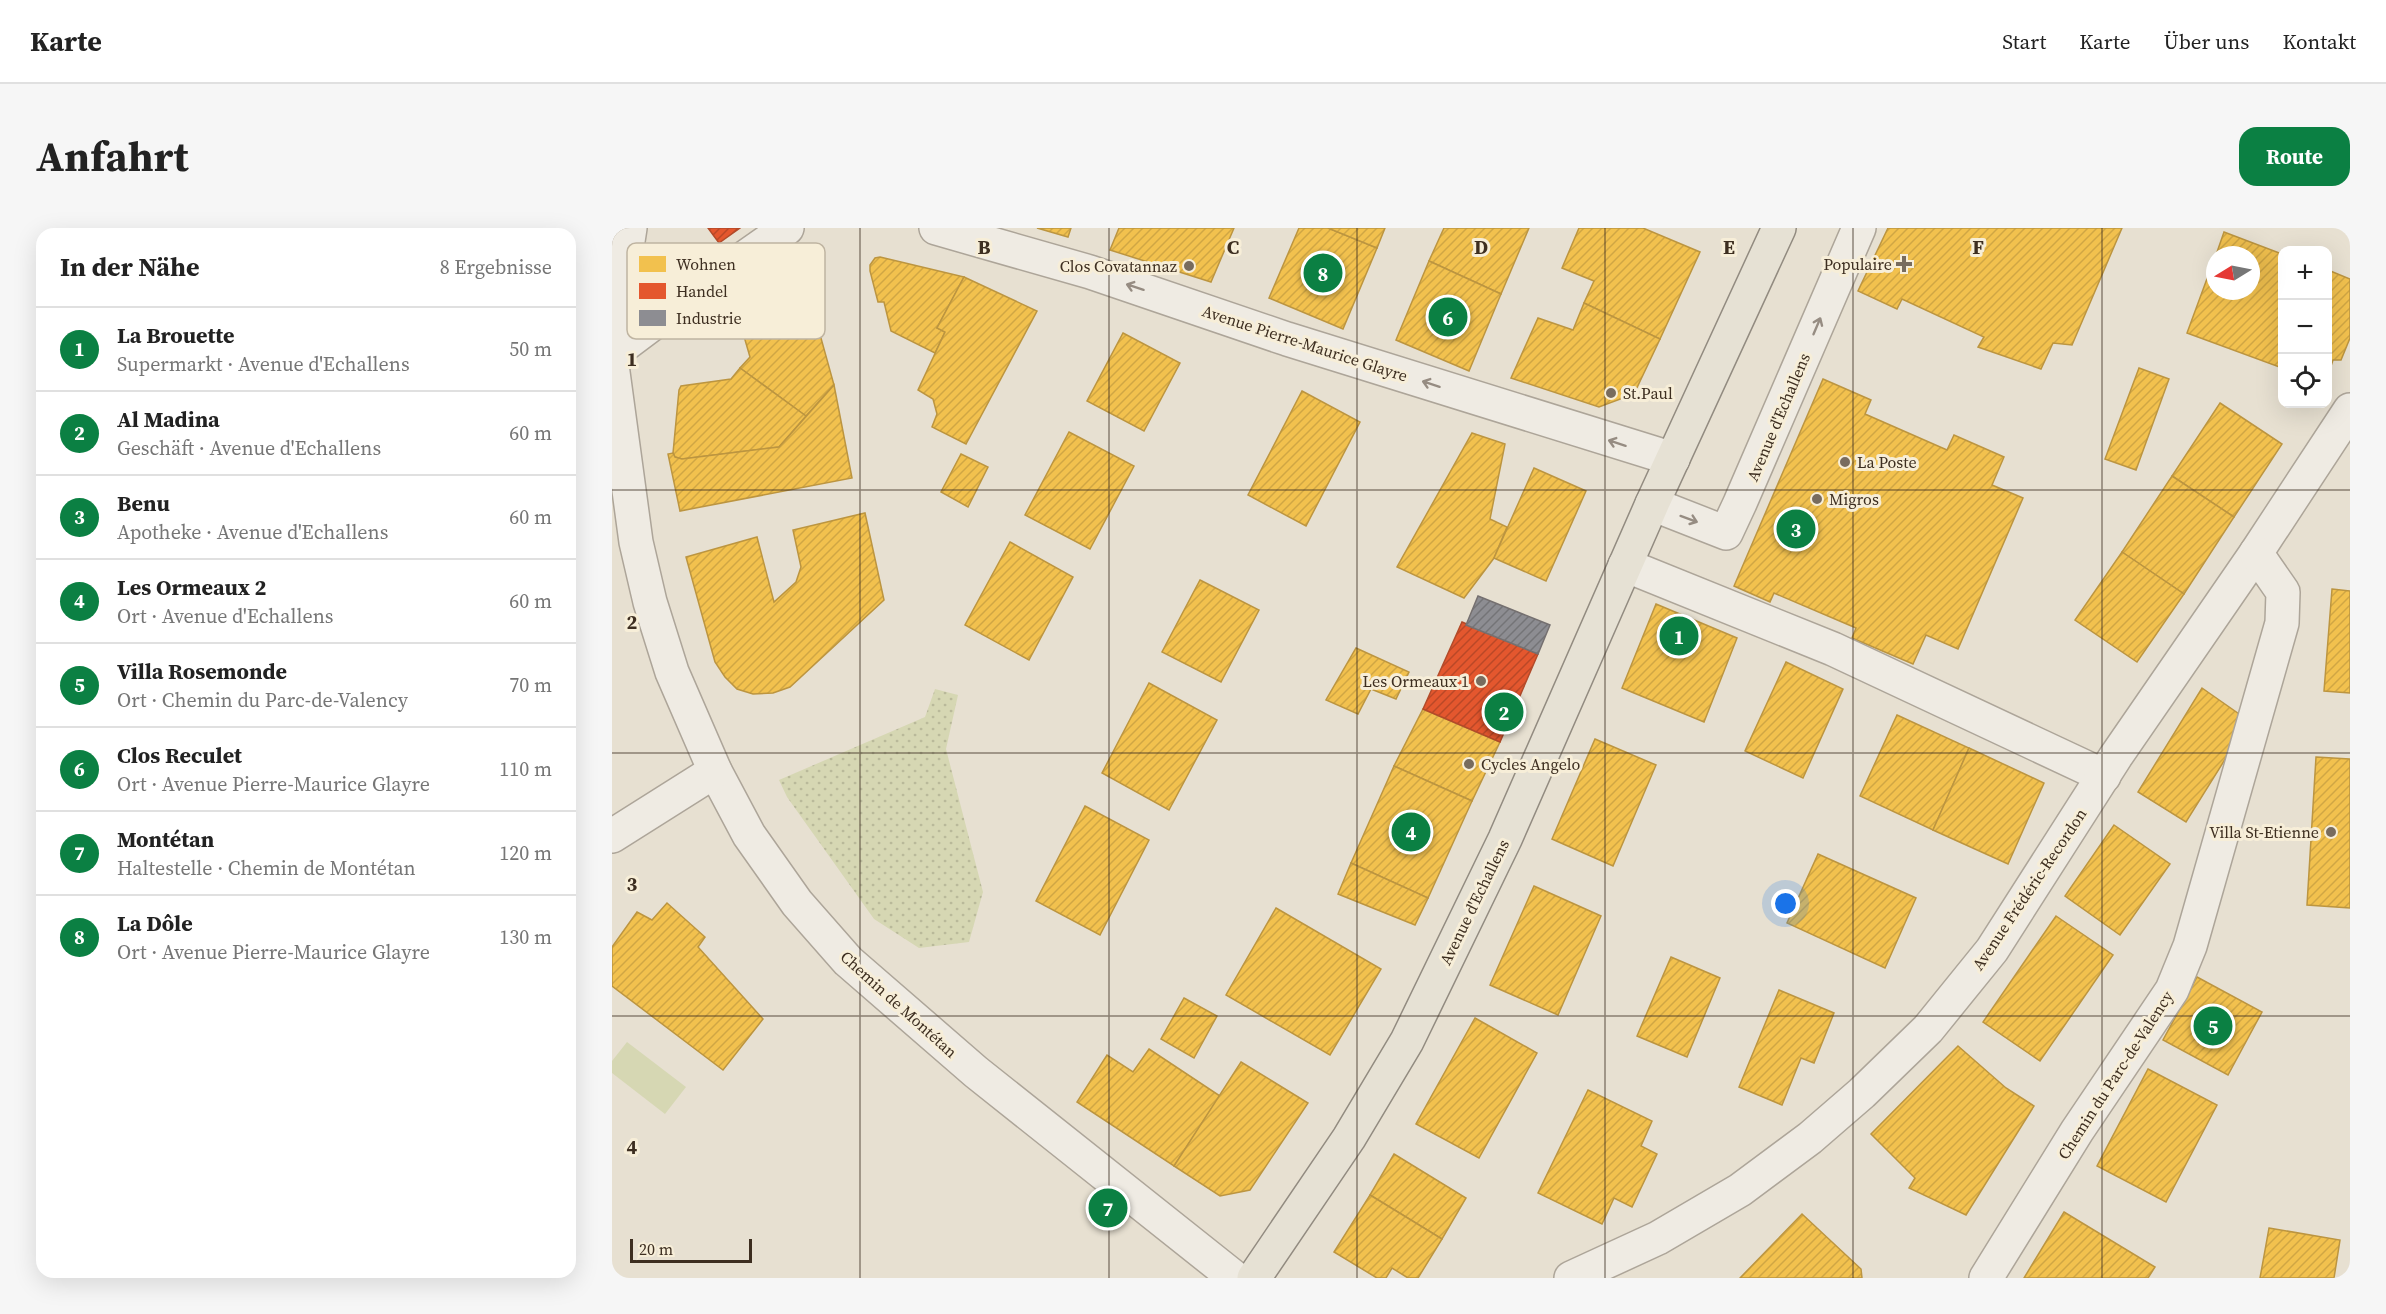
<!DOCTYPE html>
<html lang="de">
<meta charset="utf-8">
<style>
body{margin:0;font-family:"Source Serif 4",serif;background:#f6f6f6;color:#222}
.controls{position:absolute;right:18px;top:18px;display:grid;overflow:hidden;border-radius:12px;box-shadow:0 6px 24px #0002}
.controls button{width:54px;height:54px;display:grid;place-items:center;padding:0;border:0;border-bottom:2px solid #e0e0e0;background:#fff;color:#222;font:30px sans-serif}
.compass{position:absolute;left:1594px;top:18px;width:54px;height:54px;border-radius:50%;background:#fff;box-shadow:0 6px 24px #0002;rotate:260deg}
.scale{position:absolute;left:18px;bottom:15px;width:122px;box-sizing:border-box;padding-left:6px;border:3px solid #3d2e20;border-top:0;font-size:16px;line-height:21px;white-space:nowrap;color:#3d2e20;-webkit-text-stroke:4px #f7eed8;paint-order:stroke}
.you{position:absolute;left:1174px;top:676px;width:21px;height:21px;margin:-15px;border:4px solid #fff;border-radius:50%;background:#1a73e8;box-shadow:0 0 0 9px #1a73e833}
.badge{display:grid;place-items:center;width:39px;height:39px;border-radius:50%;background:#0b8043;color:#fff;font-size:20px;font-weight:700}
.pin{position:absolute;translate:-50% -50%;border:3px solid #fff;box-shadow:0 2px 6px #0006}
.list{margin:0;padding:0;list-style:none}
h2{display:flex;justify-content:space-between;align-items:center;height:78px;margin:0;padding:0 24px;font-size:26px}
h2 small{font-size:20px;font-weight:400;color:#767676}
.list li{display:grid;grid-template-columns:39px 1fr auto;gap:18px;align-items:center;box-sizing:border-box;height:84px;padding:0 24px;border-top:2px solid #e0e0e0}
.list b{display:block;font-size:22px;white-space:nowrap}
.list p{margin:0;font-size:20px;white-space:nowrap;color:#767676}
.list em{font-size:20px;font-style:normal;color:#767676}
.icon{flex:none;width:33px;height:33px;fill:none;stroke:currentColor;stroke-width:2;stroke-linecap:round;stroke-linejoin:round}
.map{position:relative;flex:none;width:1738px;height:1050px;overflow:hidden;border-radius:18px}
header{display:flex;align-items:center;gap:36px;box-sizing:border-box;height:84px;padding:0 30px;background:#fff;border-bottom:2px solid #e0e0e0}
header strong{font-size:28px}
nav{display:flex;gap:33px;margin-inline-start:auto;font-size:21px}
.intro{display:flex;align-items:center;justify-content:space-between;box-sizing:border-box;height:144px;padding:0 36px}
h1{margin:0;font-size:42px}
.button{padding:15px 27px;border-radius:18px;background:#0b8043;color:#fff;font-size:21px;font-weight:700}
main{display:flex;gap:36px;padding:0 36px}
aside{flex:1;background:#fff;border-radius:18px;box-shadow:0 6px 24px #0002}
.map>svg:first-child{display:block}
.grass{fill:url(#grass-dots)}
.garden{fill:#d6d7b3}
.homes{fill:url(#homes-hatch);stroke:#bc9540;stroke-width:1.5}
.shops{fill:url(#shops-hatch);stroke:#b24b2a;stroke-width:1.5}
.industry{fill:url(#industry-hatch);stroke:#757070;stroke-width:1.5}
.lines{fill:none;stroke-linecap:round;stroke-linejoin:round}
.minor-casing{stroke:#ada599;stroke-width:36}
.major-casing{stroke:#928b80;stroke-width:36}
.minor{stroke:#efebe3;stroke-width:33}
.major{stroke:#e6e1d4;stroke-width:33}
.oneway{stroke:#968c82}
.grid{fill:none;stroke:#3d2e20;stroke-width:1.5;stroke-opacity:0.55}
.poi-dot{fill:#786c5e;stroke:#f7eed8;stroke-width:2}
.labels{text-anchor:middle;dominant-baseline:central;stroke-width:6;stroke-linejoin:round;paint-order:stroke}
.poi-label{font-size:16px;fill:#3d2e20;stroke:#f7eed8;text-anchor:end}
.street-label{font-size:16px;fill:#3d2e20;stroke:#f7eed8}
.key{fill:#f7eed8;stroke:#bfb4a1;stroke-width:1.5}
.key-label{font-size:16px;fill:#3d2e20}
.grid-label{font-size:20px;text-anchor:middle;font-weight:bold;fill:#3d2e20;stroke:#f7eed8;stroke-width:6;stroke-linejoin:round;paint-order:stroke}
</style>
<header>
<strong>Karte</strong>
<nav><a>Start</a><a>Karte</a><a>Über uns</a><a>Kontakt</a></nav>
</header>
<div class="intro"><h1>Anfahrt</h1><a class="button">Route</a></div>
<main>
<aside>
<h2>In der Nähe<small>8 Ergebnisse</small></h2>
<ul class="list">
<li><span class="badge">1</span><div><b>La Brouette</b><p>Supermarkt · Avenue d'Echallens</p></div><em>50 m</em></li>
<li><span class="badge">2</span><div><b>Al Madina</b><p>Geschäft · Avenue d'Echallens</p></div><em>60 m</em></li>
<li><span class="badge">3</span><div><b>Benu</b><p>Apotheke · Avenue d'Echallens</p></div><em>60 m</em></li>
<li><span class="badge">4</span><div><b>Les Ormeaux 2</b><p>Ort · Avenue d'Echallens</p></div><em>60 m</em></li>
<li><span class="badge">5</span><div><b>Villa Rosemonde</b><p>Ort · Chemin du Parc-de-Valency</p></div><em>70 m</em></li>
<li><span class="badge">6</span><div><b>Clos Reculet</b><p>Ort · Avenue Pierre-Maurice Glayre</p></div><em>110 m</em></li>
<li><span class="badge">7</span><div><b>Montétan</b><p>Haltestelle · Chemin de Montétan</p></div><em>120 m</em></li>
<li><span class="badge">8</span><div><b>La Dôle</b><p>Ort · Avenue Pierre-Maurice Glayre</p></div><em>130 m</em></li>
</ul>
</aside>
<div class="map">
<svg width="1738" height="1050" viewBox="0 0 1738 1050">
<defs>
<pattern id="grass-dots" width="8" height="8" patternUnits="userSpaceOnUse" patternTransform="scale(1.5)"><rect width="8" height="8" fill="#d6d7b3"/><path d="M2 2h.1M6 6h.1" fill="none" stroke="#b9b99a" stroke-width="1.8" stroke-linecap="round"/></pattern>
<pattern id="homes-hatch" width="6" height="6" patternUnits="userSpaceOnUse" patternTransform="scale(1.5)"><rect width="6" height="6" fill="#f2c14e"/><path d="M-1 1l2-2M0 6l6-6M5 7l2-2" fill="none" stroke="#d0a644"/></pattern>
<pattern id="shops-hatch" width="6" height="6" patternUnits="userSpaceOnUse" patternTransform="scale(1.5)"><rect width="6" height="6" fill="#e4572e"/><path d="M-1 1l2-2M0 6l6-6M5 7l2-2" fill="none" stroke="#ba4827"/></pattern>
<pattern id="industry-hatch" width="6" height="6" patternUnits="userSpaceOnUse" patternTransform="scale(1.5)"><rect width="6" height="6" fill="#8d8d92"/><path d="M-1 1l2-2M0 6l6-6M5 7l2-2" fill="none" stroke="#747477"/></pattern>
</defs>
<rect width="100%" height="100%" fill="#e7e0d1"/>
<path class="grass" d="M323 461 346 467 334 521 371 664 357 714 307 720 262 691 175 569 167 552 313 489Z"/>
<path class="garden" d="M15 814 74 859 53 886 0 845V833Z"/>
<g class="homes">
<path d="M425 0H459L456 9Z"/>
<path d="M507 0H622L599 54 498 22Z"/>
<path d="M687 0H716L765 20 731 101 657 70Z"/>
<path d="M716 0H773L765 20Z"/>
<path d="M832 0H917L889 66 817 33Z"/>
<path d="M967 0H1031L1088 24 1048 111 972 75 982 53 950 40Z"/>
<path d="M1276 0H1510L1460 117 1441 115 1429 141 1366 119 1372 109 1290 71 1285 81 1246 63Z"/>
<path d="M1612 4 1670 26V140L1575 105 1603 29V63H1639V27H1604Z"/>
<path d="M268 29 352 49 325 100 333 104 323 125 279 103 272 74H266L258 43V37L263 30Z"/>
<path d="M817 33 889 66 857 143 784 112Z"/>
<path d="M1716 42 1738 51V110L1729 132H1721L1716 147Z"/>
<path d="M352 49 425 83 354 216 320 199 325 186 321 171 306 162 333 104 325 100Z"/>
<path d="M184 52H189L194 56 222 157 194 188 128 140 138 129 129 98 132 89Z"/>
<path d="M972 75 1048 111 1022 166 987 179 899 150 926 90 961 102Z"/>
<path d="M511 105 568 135 532 203 475 173Z"/>
<path d="M128 140 194 188 167 219 70 231 63 229 61 225 67 162 69 158 119 151Z"/>
<path d="M1527 140 1557 151 1524 242 1493 231Z"/>
<path d="M1211 151 1259 172 1253 186 1335 222 1342 207 1392 229 1380 257 1411 270 1346 421 1314 407 1301 436 1240 410 1244 400 1162 365 1158 374 1122 358Z"/>
<path d="M222 157 240 250 68 283 56 226 61 225 63 229 70 231 167 219Z"/>
<path d="M690 163 748 194 694 298 636 267Z"/>
<path d="M1608 175 1670 216 1622 289 1560 248Z"/>
<path d="M457 204 522 238 478 321 413 287Z"/>
<path d="M860 205 893 216 878 291 895 299 882 330 852 370 785 339Z"/>
<path d="M349 226 376 239 356 279 329 264Z"/>
<path d="M922 240 974 263 934 353 882 330Z"/>
<path d="M1560 248 1622 289 1572 366 1510 324Z"/>
<path d="M253 285 272 372 178 459 161 465 141 466 125 461 113 449 103 434 74 329 145 309 162 374 184 354 189 339 181 302Z"/>
<path d="M398 314 461 349 417 432 353 397Z"/>
<path d="M1510 324 1572 366 1525 434 1463 392Z"/>
<path d="M588 352 647 382 609 454 550 424Z"/>
<path d="M1720 361 1738 363V465L1712 463Z"/>
<path d="M1044 376 1125 410 1092 494 1010 460Z"/>
<path d="M744 420 797 444 784 471 759 461 746 486 714 472Z"/>
<path d="M1174 434 1231 461 1191 550 1133 523Z"/>
<path d="M537 455 605 492 557 582 490 545Z"/>
<path d="M1590 460 1630 488 1617 525 1574 594 1526 564Z"/>
<path d="M811 481 888 514 860 573 782 538Z"/>
<path d="M1285 487 1357 520 1321 602 1248 568Z"/>
<path d="M983 511 1044 537 1001 638 940 611Z"/>
<path d="M1357 520 1432 555 1396 636 1321 602Z"/>
<path d="M1704 529 1738 531V680L1695 677Z"/>
<path d="M782 538 860 573 816 670 739 635Z"/>
<path d="M473 578 537 612 488 707 424 673Z"/>
<path d="M1502 597 1558 636 1508 707 1453 668Z"/>
<path d="M1206 626 1304 670 1273 740 1175 695Z"/>
<path d="M739 635 816 670 803 697 726 666Z"/>
<path d="M922 658 989 688 946 787 878 757Z"/>
<path d="M55 675 93 709 86 719 151 791 111 842 0 758V719L25 684 40 692Z"/>
<path d="M664 680 769 741 718 827 614 767Z"/>
<path d="M1444 688 1501 727 1428 833 1371 794Z"/>
<path d="M1059 729 1108 750 1075 829 1025 808Z"/>
<path d="M1585 749 1650 784 1616 847 1551 812Z"/>
<path d="M1167 762 1222 785 1202 835 1189 830 1170 877 1127 859Z"/>
<path d="M572 770 605 788 582 830 549 811Z"/>
<path d="M863 790 925 825 867 930 804 896Z"/>
<path d="M1346 818 1394 860 1422 878 1354 987 1297 960 1303 950 1259 906Z"/>
<path d="M537 821 608 868 562 938 465 874 495 827 521 844Z"/>
<path d="M629 834 696 875 638 962 608 968 562 938Z"/>
<path d="M1536 841 1605 877 1554 974 1485 938Z"/>
<path d="M976 862 1040 893 1029 918 1045 926 1020 979 1002 970 990 996 926 965Z"/>
<path d="M782 926 854 970 830 1011 758 967Z"/>
<path d="M758 967 830 1011 806 1050H796L780 1040 774 1050H765L722 1024Z"/>
<path d="M1452 984 1543 1039 1536 1050H1412Z"/>
<path d="M1190 986 1249 1041 1250 1050H1128Z"/>
<path d="M1657 1000 1728 1012 1722 1050H1648Z"/>
</g>
<g class="shops">
<path d="M96 0H128L107 15Z"/>
<path d="M850 394 926 426 888 514 811 481Z"/>
</g>
<path class="industry" d="M866 368 938 397 926 426 854 397Z"/>
<g class="lines">
<g class="minor-casing">
<g id="minor">
<path d="M324 0 478 44 675 111 1061 231"/>
<path d="M0 117 18 0"/>
<path d="M0 126 68 75 175 0"/>
<path d="M0 137 24 314 38 374 60 444 103 543 137 607 185 675 236 733 364 844 623 1050"/>
<path d="M1040 276 1114 305 1128 275 1247 0"/>
<path d="M1013 337 1221 421 1492 548"/>
<path d="M0 608 103 543"/>
<path d="M959 1050 1046 1010 1128 962 1198 910 1250 865 1316 801 1380 722 1504 528 1644 325 1738 182"/>
<path d="M1374 1050 1465 903 1560 762 1578 718 1670 395 1671 364 1644 325"/>
</g>
</g>
<g class="major-casing">
<path id="major" d="M642 1050 737 910 795 813 893 611 1040 276 1167 0"/>
</g>
<use href="#minor" class="minor"/>
<use href="#major" class="major"/>
</g>
<defs><path id="oneway-shaft" d="M-6 0H5M1.5-3L5.5 0L1.5 3" fill="none" stroke-width="1.6" stroke-linecap="round" stroke-linejoin="round" transform="scale(1.5)"/></defs>
<g class="oneway">
<use href="#oneway-shaft" transform="translate(523 59) rotate(-162)"/>
<use href="#oneway-shaft" transform="translate(1205 98) rotate(-67)"/>
<use href="#oneway-shaft" transform="translate(819 156) rotate(-162)"/>
<use href="#oneway-shaft" transform="translate(1005 215) rotate(-162)"/>
<use href="#oneway-shaft" transform="translate(1077 291) rotate(20)"/>
</g>
<path class="grid" d="M248 0V1050M497 0V1050M745 0V1050M993 0V1050M1241 0V1050M1490 0V1050M0 262H1738M0 525H1738M0 788H1738"/>
<g class="poi-dot">
<path d="M1289 27h6v6h6v6h-6v6h-6v-6h-6v-6h6z"/>
<circle cx="577" cy="38" r="6"/>
<circle cx="999" cy="165" r="6"/>
<circle cx="1233" cy="234" r="6"/>
<circle cx="1205" cy="271" r="6"/>
<circle cx="869" cy="453" r="6"/>
<circle cx="857" cy="536" r="6"/>
<circle cx="1719" cy="604" r="6"/>
</g>
<g class="labels">
<g class="poi-label">
<text x="1280" y="36">Populaire</text>
<text x="565" y="38">Clos Covatannaz</text>
<text x="1011" y="165" text-anchor="start">St.Paul</text>
<text x="1245" y="234" text-anchor="start">La Poste</text>
<text x="1217" y="271" text-anchor="start">Migros</text>
<text x="857" y="453">Les Ormeaux 1</text>
<text x="869" y="536" text-anchor="start">Cycles Angelo</text>
<text x="1707" y="604">Villa St-Etienne</text>
</g>
<g class="street-label">
<text transform="translate(693 115) rotate(18)">Avenue Pierre-Maurice Glayre</text>
<text transform="translate(1166 189) rotate(-67)">Avenue d'Echallens</text>
<text transform="translate(1417 661) rotate(-56)">Avenue Frédéric-Recordon</text>
<text transform="translate(862 674) rotate(-64)">Avenue d'Echallens</text>
<text transform="translate(287 776) rotate(42)">Chemin de Montétan</text>
<text transform="translate(1503 847) rotate(-57)">Chemin du Parc-de-Valency</text>
</g>
</g>
<rect x="15" y="15" width="198" height="96" rx="9" class="key"/>
<rect x="27" y="28" width="27" height="16" fill="#f2c14e"/>
<rect x="27" y="55" width="27" height="16" fill="#e4572e"/>
<rect x="27" y="82" width="27" height="16" fill="#8d8d92"/>
<g class="key-label">
<text x="64" y="42">Wohnen</text>
<text x="64" y="69">Handel</text>
<text x="64" y="96">Industrie</text>
</g>
<g class="grid-label">
<text x="372" y="26">B</text>
<text x="621" y="26">C</text>
<text x="869" y="26">D</text>
<text x="1117" y="26">E</text>
<text x="1366" y="26">F</text>
<text x="20" y="138">1</text>
<text x="20" y="401">2</text>
<text x="20" y="663">3</text>
<text x="20" y="926">4</text>
</g>
</svg>
<div class="controls">
<button>+</button>
<button>−</button>
<button><svg class="icon" aria-label="locate" viewBox="0 0 24 24"><circle cx="12" cy="12" r="6"/><path d="M12 2v4M12 18v4M2 12h4M18 12h4"/></svg></button>
</div>
<svg class="compass" viewBox="-18 -18 36 36"><path d="M0-13l5 13h-10z" fill="#e53935"/><path d="M0 13l5-13h-10z" fill="#767676"/></svg>
<div class="scale">20 m</div>
<div class="you"></div>
<div class="pin badge" style="left:1067px;top:408px">1</div>
<div class="pin badge" style="left:892px;top:484px">2</div>
<div class="pin badge" style="left:1184px;top:301px">3</div>
<div class="pin badge" style="left:799px;top:604px">4</div>
<div class="pin badge" style="left:1601px;top:798px">5</div>
<div class="pin badge" style="left:836px;top:89px">6</div>
<div class="pin badge" style="left:496px;top:980px">7</div>
<div class="pin badge" style="left:711px;top:45px">8</div>
</div>
</main>
